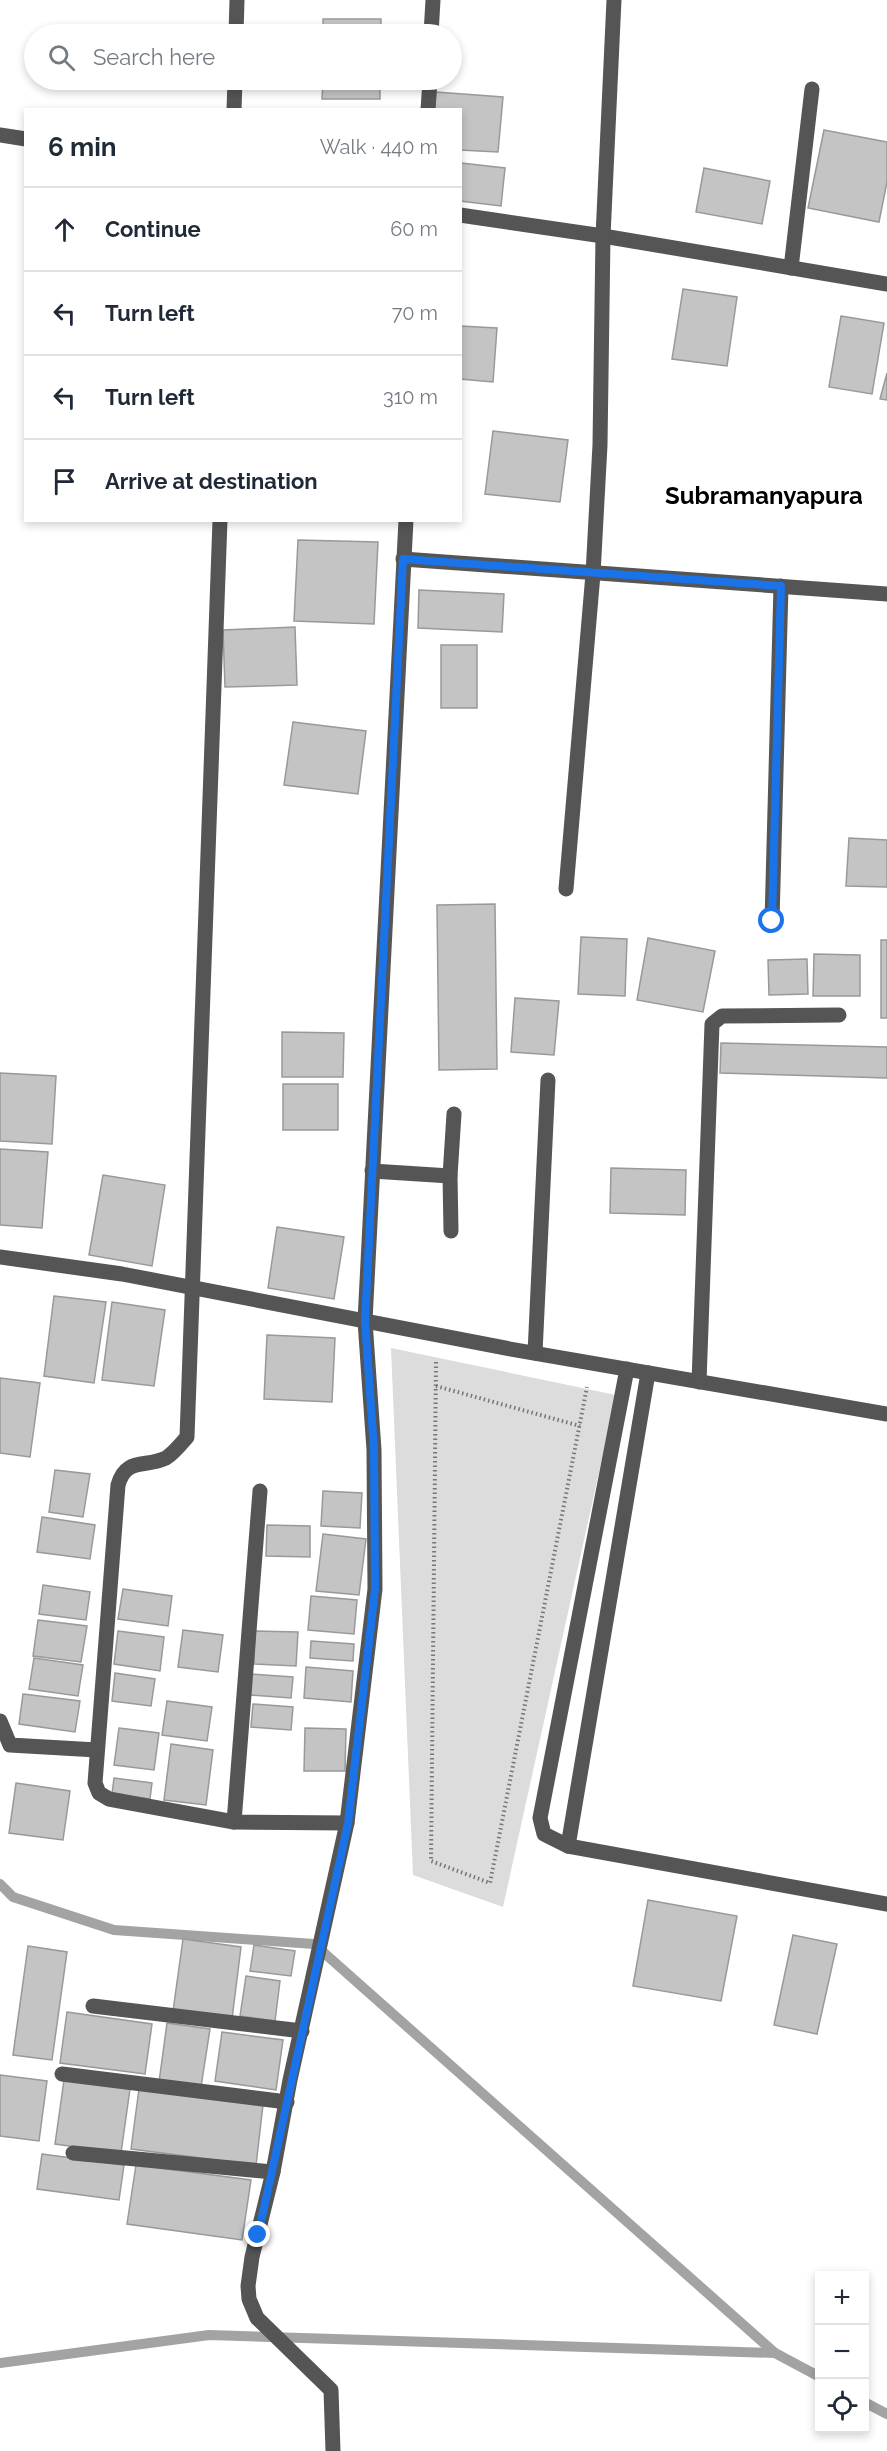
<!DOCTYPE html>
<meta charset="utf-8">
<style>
body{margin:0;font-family:Raleway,sans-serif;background:#f6f6f7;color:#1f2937}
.controls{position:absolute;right:18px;bottom:18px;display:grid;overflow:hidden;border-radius:0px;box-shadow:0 3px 9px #0003}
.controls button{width:54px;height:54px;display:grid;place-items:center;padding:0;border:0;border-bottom:2px solid #e0e1e3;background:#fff;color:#1f2937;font:30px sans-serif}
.stop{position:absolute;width:18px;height:18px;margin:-14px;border:4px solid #1a73e8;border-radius:50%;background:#fff}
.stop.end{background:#1a73e8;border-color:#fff;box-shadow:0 2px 6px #0008}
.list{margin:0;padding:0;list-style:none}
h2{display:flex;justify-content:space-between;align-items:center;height:78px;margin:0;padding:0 24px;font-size:26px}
h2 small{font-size:20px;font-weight:400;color:#747a83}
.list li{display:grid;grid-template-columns:39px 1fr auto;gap:18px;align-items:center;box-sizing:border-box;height:84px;padding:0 24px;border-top:2px solid #e0e1e3}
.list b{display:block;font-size:22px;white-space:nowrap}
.list em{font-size:20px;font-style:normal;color:#747a83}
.icon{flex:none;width:33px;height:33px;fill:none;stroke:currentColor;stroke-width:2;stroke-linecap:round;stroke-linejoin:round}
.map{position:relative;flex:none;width:887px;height:2451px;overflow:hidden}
.search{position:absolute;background:#fff;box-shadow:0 3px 9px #0003;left:24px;top:24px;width:438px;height:66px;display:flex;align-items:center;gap:15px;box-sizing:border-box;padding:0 21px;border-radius:33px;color:#747a83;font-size:22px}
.panel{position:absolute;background:#fff;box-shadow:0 3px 9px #0003;left:24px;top:108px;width:438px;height:414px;border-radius:0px}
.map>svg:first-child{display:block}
.green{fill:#dcdcdc}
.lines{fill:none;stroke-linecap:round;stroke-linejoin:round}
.stream{stroke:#a3a3a3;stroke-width:10}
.building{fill:#c4c4c4;stroke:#999;stroke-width:1.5}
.path{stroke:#777;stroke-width:4;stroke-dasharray:1.5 3;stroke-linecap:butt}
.minor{stroke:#555;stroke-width:15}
.route{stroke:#1a73e8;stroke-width:8}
.labels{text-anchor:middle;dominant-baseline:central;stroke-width:6;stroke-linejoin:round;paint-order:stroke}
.quarter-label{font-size:24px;font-weight:bold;fill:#000;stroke:#fff}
</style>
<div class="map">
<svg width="887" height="2451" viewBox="0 0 887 2451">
<rect width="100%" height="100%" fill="#fff"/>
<path class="green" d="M391 1348 616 1395 503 1907 413 1875Z"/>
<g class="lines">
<g class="stream">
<path d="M0 1884 13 1897 114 1930 314 1944 775 2353"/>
<path d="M0 2363 209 2335 775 2353 820 2377"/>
<path d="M864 2402 887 2414"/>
</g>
</g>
<g class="building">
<rect x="323" y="19" width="58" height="15"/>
<path d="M323 80H380V99H322Z"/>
<path d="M436 92 503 97 498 152 460 150V110H434Z"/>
<path d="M824 130 887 142V182L879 222 808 208Z"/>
<path d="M461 163 505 168 501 206 460 201Z"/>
<path d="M704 168 770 181 762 224 696 212Z"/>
<path d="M683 289 737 297 727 366 672 359Z"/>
<path d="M841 316 884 323 872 394 829 387Z"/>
<path d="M460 326 497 328 493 382 460 379Z"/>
<path d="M887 373V400L880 399Z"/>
<path d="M493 431 568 440 560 502 485 494Z"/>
<path d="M298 540 378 542 374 624 294 621Z"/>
<path d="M419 590 504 594 502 632 418 628Z"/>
<path d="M295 627 297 685 225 687 223 630Z"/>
<rect x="441" y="645" width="36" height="63"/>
<path d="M293 722 366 731 358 794 284 785Z"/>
<path d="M849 838 887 840V887L846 886Z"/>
<path d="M495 904 497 1069 439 1070 437 905Z"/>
<path d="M581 937 627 939 625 996 578 994Z"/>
<path d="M648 938 715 951 703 1012 637 1000Z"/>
<rect x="881" y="940" width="6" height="78"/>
<path d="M814 954 860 955V996H813Z"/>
<path d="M807 959 808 994 769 995 768 960Z"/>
<path d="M515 998 559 1001 554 1055 511 1052Z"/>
<path d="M282 1032 344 1033 343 1077H282Z"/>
<path d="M721 1043 887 1047V1078L720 1073Z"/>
<path d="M0 1073 56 1076 52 1144 0 1141Z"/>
<rect x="283" y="1084" width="55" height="46"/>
<path d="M0 1149 48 1152 42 1228 0 1225Z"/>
<path d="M611 1168 686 1170 685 1215 610 1213Z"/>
<path d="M103 1175 165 1185 152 1266 89 1255Z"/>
<path d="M277 1227 344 1237 334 1299 268 1288Z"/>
<path d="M54 1296 106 1302 94 1383 44 1376Z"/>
<path d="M112 1302 165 1310 154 1386 102 1380Z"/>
<path d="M267 1335 335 1338 332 1402 264 1399Z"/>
<path d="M0 1378 40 1383 30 1457 0 1453Z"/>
<path d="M55 1470 90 1474 83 1517 49 1512Z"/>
<path d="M323 1491 362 1493 360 1528 321 1526Z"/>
<path d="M42 1517 95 1525 90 1559 37 1552Z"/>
<path d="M267 1525 310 1526V1557L266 1556Z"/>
<path d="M323 1534 366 1539 359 1595 316 1591Z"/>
<path d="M43 1585 90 1592 86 1620 39 1614Z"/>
<path d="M123 1589 172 1596 168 1626 118 1619Z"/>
<path d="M311 1596 357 1600 354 1634 308 1630Z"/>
<path d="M38 1620 87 1626 81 1662 33 1656Z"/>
<path d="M183 1630 223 1635 218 1672 178 1667Z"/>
<path d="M118 1631 164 1637 160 1671 114 1664Z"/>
<path d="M255 1631 298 1632 296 1666 254 1664Z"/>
<path d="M311 1641 354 1644 353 1661 310 1658Z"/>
<path d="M34 1658 83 1665 78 1696 29 1689Z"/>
<path d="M306 1667 353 1671 351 1702 304 1698Z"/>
<path d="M115 1673 155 1679 151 1706 112 1701Z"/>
<path d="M250 1674 293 1677 291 1698 249 1695Z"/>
<path d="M23 1694 80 1701 75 1732 19 1724Z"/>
<path d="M167 1701 212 1707 207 1741 162 1735Z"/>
<path d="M253 1704 293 1707 291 1730 251 1727Z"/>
<path d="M119 1728 159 1733 154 1770 114 1765Z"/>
<path d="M305 1728 346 1729 345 1771H304Z"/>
<path d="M171 1744 213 1750 206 1805 164 1800Z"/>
<path d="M114 1778 152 1783 150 1799 112 1794Z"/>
<path d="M16 1783 70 1791 63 1840 9 1833Z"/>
<path d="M648 1900 737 1916 721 2001 633 1986Z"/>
<path d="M793 1935 837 1944 817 2034 774 2025Z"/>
<path d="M183 1939 241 1947 232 2019 173 2011Z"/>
<path d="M254 1945 295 1951 291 1976 250 1971Z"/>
<path d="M28 1946 67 1952 52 2060 13 2055Z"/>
<path d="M246 1976 280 1981 275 2021 240 2016Z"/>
<path d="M67 2012 152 2024 145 2074 60 2063Z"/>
<path d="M167 2023 210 2029 201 2087 159 2082Z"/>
<path d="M222 2032 283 2040 276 2090 215 2081Z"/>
<path d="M0 2075 47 2081 39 2141 0 2136Z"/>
<path d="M64 2080 130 2089 121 2153 55 2144Z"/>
<path d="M139 2089 263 2105 256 2165 131 2149Z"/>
<path d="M42 2154 124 2165 119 2200 37 2189Z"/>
<path d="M136 2165 251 2180 242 2240 127 2224Z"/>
</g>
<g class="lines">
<g class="path">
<path d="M436 1362 431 1861 490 1883 587 1387"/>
<path d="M436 1386 580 1426"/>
</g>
<g class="minor">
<path d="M236 34 237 0"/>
<path d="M431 34 433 0"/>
<path d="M234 110 235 80"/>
<path d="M428 110 430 80"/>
<path d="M0 135 26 139"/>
<path d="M460 215 603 236 887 284"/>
<path d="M791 268 812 89"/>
<path d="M220 520 187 1437C181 1444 174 1453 166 1458 145 1468 126 1457 118 1485L95 1783 99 1793 109 1799 234 1822 347 1823"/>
<path d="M403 559 887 594"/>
<path d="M566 889 593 574 600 445 603 236 614 0"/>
<path d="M772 921 781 586"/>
<path d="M372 1171 450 1176"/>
<path d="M451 1231 450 1176 454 1114"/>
<path d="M0 1257 122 1274 510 1349 887 1414"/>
<path d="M535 1353 548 1080"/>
<path d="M627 1369 540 1818 544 1834 568 1846 887 1904"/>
<path d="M699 1382 712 1024 722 1016 839 1015"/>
<path d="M0 1721 10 1745 97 1750"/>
<path d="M234 1822 260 1491"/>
<path d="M568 1846 648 1373"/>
<path d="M93 2006 302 2031"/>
<path d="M62 2074 287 2102"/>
<path d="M73 2153 273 2172"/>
<path d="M333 2451 331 2390 257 2318 249 2299 248 2286 252 2257 273 2172 290 2080 347 1823 375 1589 374 1450 365 1321 406 520"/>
</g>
</g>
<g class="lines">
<path class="route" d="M258 2235 348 1823 375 1589 374 1450 365 1321 403 559 781 586 772 921"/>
</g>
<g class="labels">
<g class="quarter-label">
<text x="764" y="495">Subramanyapura</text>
</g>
</g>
</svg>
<div class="controls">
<button>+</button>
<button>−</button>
<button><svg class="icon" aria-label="locate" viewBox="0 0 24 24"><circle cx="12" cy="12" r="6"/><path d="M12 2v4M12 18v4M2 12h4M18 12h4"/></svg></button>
</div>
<div class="stop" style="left:772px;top:921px"></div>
<div class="stop end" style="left:258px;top:2235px"></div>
<div class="search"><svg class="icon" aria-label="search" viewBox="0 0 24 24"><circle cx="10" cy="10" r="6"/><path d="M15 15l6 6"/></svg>Search here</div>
<section class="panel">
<h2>6 min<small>Walk · 440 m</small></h2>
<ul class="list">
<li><svg class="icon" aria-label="ahead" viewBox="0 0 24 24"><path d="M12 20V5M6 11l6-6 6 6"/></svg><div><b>Continue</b></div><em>60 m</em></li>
<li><svg class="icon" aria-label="left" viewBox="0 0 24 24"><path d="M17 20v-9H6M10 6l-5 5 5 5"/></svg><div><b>Turn left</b></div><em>70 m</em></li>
<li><svg class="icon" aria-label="left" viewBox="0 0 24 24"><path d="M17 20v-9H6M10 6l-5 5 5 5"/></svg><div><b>Turn left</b></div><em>310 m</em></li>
<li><svg class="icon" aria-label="arrive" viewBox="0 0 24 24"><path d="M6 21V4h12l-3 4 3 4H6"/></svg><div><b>Arrive at destination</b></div></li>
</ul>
</section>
</div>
